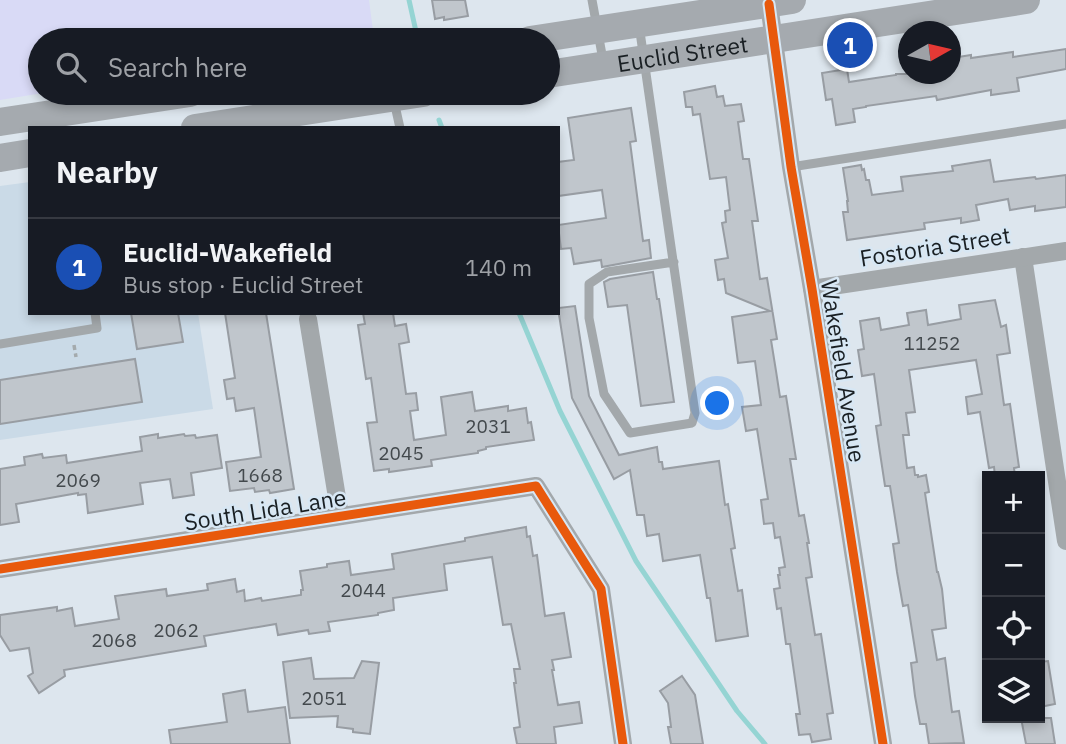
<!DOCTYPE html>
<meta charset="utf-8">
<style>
body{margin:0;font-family:"IBM Plex Sans",sans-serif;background:#242831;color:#f1f3f6}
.controls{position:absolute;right:21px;bottom:21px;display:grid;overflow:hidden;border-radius:0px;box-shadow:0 4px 10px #0003}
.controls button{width:63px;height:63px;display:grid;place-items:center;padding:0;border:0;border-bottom:2px solid #363941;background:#171b24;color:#f1f3f6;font:35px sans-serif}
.compass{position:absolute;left:898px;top:21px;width:63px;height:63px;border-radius:50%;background:#171b24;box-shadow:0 4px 10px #0003;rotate:82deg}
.you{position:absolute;left:718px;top:404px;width:24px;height:24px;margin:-18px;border:5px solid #fff;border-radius:50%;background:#1a73e8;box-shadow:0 0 0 10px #1a73e833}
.badge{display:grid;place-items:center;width:46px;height:46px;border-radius:50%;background:#1a73e8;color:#fff;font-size:23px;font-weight:700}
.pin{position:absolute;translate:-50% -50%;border:4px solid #fff;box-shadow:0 2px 7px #0006}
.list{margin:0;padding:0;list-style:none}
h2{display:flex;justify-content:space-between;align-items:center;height:91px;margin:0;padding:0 28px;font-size:30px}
h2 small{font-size:23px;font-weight:400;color:#9ea1a6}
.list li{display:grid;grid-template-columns:46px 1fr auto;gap:21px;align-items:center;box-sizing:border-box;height:98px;padding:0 28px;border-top:2px solid #363941}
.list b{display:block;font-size:26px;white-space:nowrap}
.list p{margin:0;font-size:23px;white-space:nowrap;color:#9ea1a6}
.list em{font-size:23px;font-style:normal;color:#9ea1a6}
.icon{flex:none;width:38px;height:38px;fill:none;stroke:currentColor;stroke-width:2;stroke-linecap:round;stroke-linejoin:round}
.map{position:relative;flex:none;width:1066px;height:744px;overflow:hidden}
.search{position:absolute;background:#171b24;box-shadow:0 4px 10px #0003;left:28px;top:28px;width:532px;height:77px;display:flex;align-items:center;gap:18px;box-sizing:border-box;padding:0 24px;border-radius:38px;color:#9ea1a6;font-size:26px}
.panel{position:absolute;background:#171b24;box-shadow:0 4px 10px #0003;left:28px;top:126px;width:532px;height:189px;border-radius:0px}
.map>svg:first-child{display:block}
.built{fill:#cadae7}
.green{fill:#d9daf6}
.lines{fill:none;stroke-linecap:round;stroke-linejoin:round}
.stream{stroke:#95d4d3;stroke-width:5}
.building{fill:#c0c6cc;stroke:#989da3;stroke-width:2}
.path{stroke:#a4aaad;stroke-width:3.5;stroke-dasharray:5 3.5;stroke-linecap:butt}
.lane{stroke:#a3a8ab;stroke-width:9}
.street{stroke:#a3a8ab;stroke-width:18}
.primary{stroke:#a5aaaf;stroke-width:28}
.cycleway-casing{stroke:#d7e7f4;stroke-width:13}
.cycleway{stroke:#e8590c;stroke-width:9}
.labels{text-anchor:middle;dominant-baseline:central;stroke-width:5;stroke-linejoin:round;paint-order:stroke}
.number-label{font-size:19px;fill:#43494d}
.street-label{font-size:23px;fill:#191f23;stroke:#d7e7f4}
</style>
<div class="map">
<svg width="1066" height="744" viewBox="0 0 1066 744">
<rect width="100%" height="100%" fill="#dde6ee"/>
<path class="built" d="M30 182V313H198L213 409 0 440V186Z"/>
<path class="green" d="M0 0H369L374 38 362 40H40V93H43L0 100Z"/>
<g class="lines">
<g class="stream">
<path d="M409 0 417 36"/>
<path d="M439 120 442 128"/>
<path d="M519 313 560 411 636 561 737 711 765 744"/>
</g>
</g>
<g class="building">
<path d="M432 0H465L468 16 444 20V17L435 19Z"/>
<path d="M1066 49V69L1017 78 1019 91 991 95V90L937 100 936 96 866 106V107L853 109 855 122 836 125 832 99 826 100 822 73 847 69 849 82 896 75V74H950V69H954L952 58 971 55V58L1013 52V57Z"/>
<path d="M715 86 717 97 723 96 725 106 741 104 744 121 738 122 743 159H749L758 221H752L760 279 767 278 777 339 771 340 776 371 780 397 786 396 796 459H790L799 516 804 515 809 543H807L812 577 806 578 815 635 821 634 833 713 827 714 831 739 812 742 810 734 799 735 796 714H800L790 644H786L781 608 777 609 774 589 780 588 778 575H780L779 568 785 567 780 537 775 538 773 523 764 524 761 500 768 499 757 429 746 431 742 407 761 405 755 361 738 363 732 317 770 311 726 293 724 279 718 280 715 260 728 258 722 223 726 222 725 211 730 210 726 177 710 179 700 114 693 115 692 107H686L684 92Z"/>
<path d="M631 108 636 141 630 142 643 241 649 240 651 258 602 267 601 260 574 264 571 248 561 249 558 225 606 218 602 190 558 196V162L574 160 568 118Z"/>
<path d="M990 160 994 182 1035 177 1036 179 1066 175V207L1035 211V206L1010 210 1008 199 976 205 979 220 961 223V218L924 223 925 229 847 240 843 212H848L847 201H848L843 168 861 165 862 170 864 169 866 180H869L872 195 903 191 901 177 953 171 952 166Z"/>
<path d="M653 272 657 299H659L674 402 641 406 627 305 608 307 604 282 610 279Z"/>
<path d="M995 300 1001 327 1006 325 1010 353 997 355 1004 405 1010 404 1019 467 1014 468 1015 476H995L994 467 989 468 980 412 968 414 966 397 982 394 976 360 909 370 915 412 906 413 909 435H903L907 468 914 467 915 475H918V477L926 475 929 492 925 493 937 572H938L942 589 946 628 932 630 937 660 945 658 952 712 959 711 964 743 929 744 926 724H920L915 696 911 663 917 662 908 605 903 606 897 572 893 544 899 543 890 486H885L880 453 876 426 881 425 874 374 862 376 858 350 864 349 860 321 879 318 881 330 909 325 907 313 926 310 928 325 961 319 959 305Z"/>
<path d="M575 306 589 396 619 455 657 447 659 462H662L663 469 719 461 725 505 728 504 735 548 731 549 738 591 742 590 748 636 716 641 710 598H707L700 555 663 561 659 534 647 536 644 515H637L630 470 614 479 572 398 558 308Z"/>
<path d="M131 313H178L183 342 137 349Z"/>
<path d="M225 313H266L294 489 270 493 269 490 255 492 254 488 230 491 226 462 261 457 254 408 236 411 234 398 227 399 224 380 235 378Z"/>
<path d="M363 313H393L395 326 406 324 409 342 399 344 406 394 416 393 418 410 410 411 414 440 446 435 441 397 472 392 475 411 508 406V411L526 408 528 423 531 422 534 440 486 447V449L478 451V453L431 460 432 466 389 472V469L374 471 367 423 377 422 371 378 366 379 358 325 365 324Z"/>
<path d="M135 359 142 402 0 424V380Z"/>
<path d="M158 434V438L184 434 185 436 195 435 196 438 217 435 222 468 191 473 194 495 173 498 170 479 140 483 143 504 88 513 86 494 78 495V493L16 504 19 522 0 525V469L25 465 24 457 42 454 43 458 66 455 67 463 142 451 140 437Z"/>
<path d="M526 527 527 537 530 536 533 556 537 555 545 616 564 613 571 657 552 660 554 670H552L558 705 579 702 582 723 554 727 556 744H517L514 728 520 727 514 683H516L514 669H520L511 624 503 625 492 557 444 564 447 590 393 598 394 610 378 613V615L328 622 330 631 309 634 308 630 278 635 276 624 204 636 206 646 64 670 65 676 39 693 28 676 33 673 29 648 10 651 0 635V615L57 607V611L72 608 75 626 119 619 115 596 166 589 167 596 208 590 207 584 235 579 237 592 244 590 245 601 261 598 262 601 301 595V590H303L300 571 327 567V564L349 561 351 575 394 569 392 554 465 541V538Z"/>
<path d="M311 658 314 679 354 678 362 661 379 663 370 734 353 732V729L337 727 338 716 290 718 283 662Z"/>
<path d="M1048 661 1055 704 1040 707V662Z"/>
<path d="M682 676 695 695 703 744H671L668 727H671L668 703 660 691Z"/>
<path d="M245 690 248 712 285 707 290 744H171L169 730 227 722 223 694Z"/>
<path d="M1021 718H1051L1055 744H1026Z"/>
</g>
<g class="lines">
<path class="path" d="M74 345 76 357"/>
<g class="lane">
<path d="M592 0 603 60"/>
<path d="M639 25 695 413 692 423 630 433 604 394 589 318V284L607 272 674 262"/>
<path d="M394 101 400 128"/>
<path d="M791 167 1066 124"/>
<path d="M0 344 97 328 95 313"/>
</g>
<g class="street">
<path d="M769 4 791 167 812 289 883 744"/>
<path d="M1023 257 1066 541"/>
<path d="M812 289 1066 251"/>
<path d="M308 319 340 516"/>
<path d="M0 569 536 486 601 589 623 744"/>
</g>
<g class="primary">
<path d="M530 40 792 0"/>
<path id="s1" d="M548 74 1026 0"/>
<path d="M0 122 190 93"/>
<path d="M195 128 423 93"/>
<path d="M0 158 30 153"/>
</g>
<g class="cycleway-casing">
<g id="cycleway">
<path d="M769 4 791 167 812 289 883 744"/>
<path d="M0 569 536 486 601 589 623 744"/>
</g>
</g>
<use href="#cycleway" class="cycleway"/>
</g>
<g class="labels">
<g class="number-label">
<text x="932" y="343">11252</text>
<text x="488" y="426">2031</text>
<text x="401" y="453">2045</text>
<text x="260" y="475">1668</text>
<text x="78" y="480">2069</text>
<text x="363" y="590">2044</text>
<text x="176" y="630">2062</text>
<text x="114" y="640">2068</text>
<text x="324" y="698">2051</text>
</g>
<g class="street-label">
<text stroke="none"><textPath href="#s1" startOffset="136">Euclid Street</textPath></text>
<text transform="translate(935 246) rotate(-9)">Fostoria Street</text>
<text transform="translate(844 371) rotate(81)">Wakefield Avenue</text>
<text transform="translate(265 509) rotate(-9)">South Lida Lane</text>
</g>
</g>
</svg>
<div class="controls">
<button>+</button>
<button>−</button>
<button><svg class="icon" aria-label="locate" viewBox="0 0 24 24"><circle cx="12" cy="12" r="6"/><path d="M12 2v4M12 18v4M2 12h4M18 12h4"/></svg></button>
<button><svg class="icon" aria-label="layers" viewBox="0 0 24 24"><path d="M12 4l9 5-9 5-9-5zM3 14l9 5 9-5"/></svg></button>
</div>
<svg class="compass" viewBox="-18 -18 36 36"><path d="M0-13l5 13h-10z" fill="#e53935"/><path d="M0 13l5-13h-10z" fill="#9ea1a6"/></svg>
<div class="you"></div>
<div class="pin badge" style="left:850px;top:45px;background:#1a4fb4">1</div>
<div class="search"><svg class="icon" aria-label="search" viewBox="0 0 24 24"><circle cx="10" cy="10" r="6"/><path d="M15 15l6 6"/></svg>Search here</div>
<section class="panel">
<h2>Nearby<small></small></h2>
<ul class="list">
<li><span class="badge" style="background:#1a4fb4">1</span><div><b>Euclid-Wakefield</b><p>Bus stop · Euclid Street</p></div><em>140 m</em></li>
</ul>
</section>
</div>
